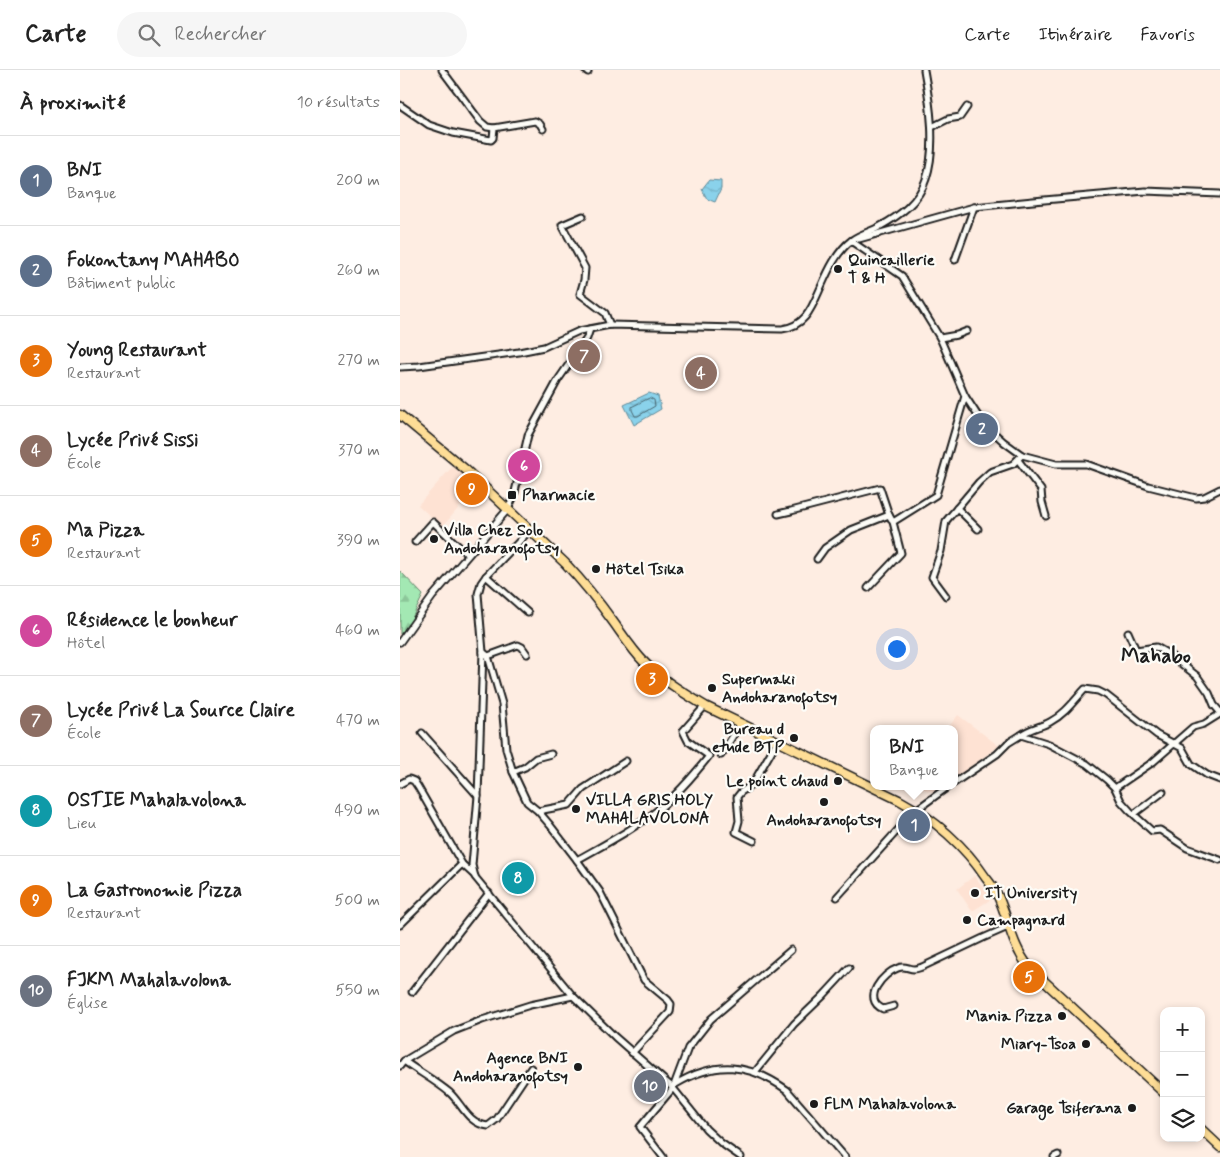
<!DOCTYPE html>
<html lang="fr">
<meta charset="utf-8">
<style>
body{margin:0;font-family:Mynerve,sans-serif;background:#f6f6f6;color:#222}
.controls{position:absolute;right:15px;bottom:15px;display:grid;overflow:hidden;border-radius:10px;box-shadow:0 2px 8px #0003}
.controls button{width:45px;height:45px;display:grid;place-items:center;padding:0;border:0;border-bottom:1px solid #e0e0e0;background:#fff;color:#222;font:25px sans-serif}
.you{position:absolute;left:496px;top:578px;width:18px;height:18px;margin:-12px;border:4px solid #fff;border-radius:50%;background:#1a73e8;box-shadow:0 0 0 8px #1a73e833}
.badge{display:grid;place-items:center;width:32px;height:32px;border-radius:50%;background:#1c1c1c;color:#fff;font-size:16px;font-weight:700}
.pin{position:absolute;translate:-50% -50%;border:2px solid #fff;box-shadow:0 1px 5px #0006}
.popup{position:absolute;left:470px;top:655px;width:88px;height:65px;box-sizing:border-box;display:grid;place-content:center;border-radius:10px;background:#fff;filter:drop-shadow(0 1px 4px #0005);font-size:16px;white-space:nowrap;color:#767676}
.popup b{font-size:19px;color:#222}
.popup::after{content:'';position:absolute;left:50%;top:100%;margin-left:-10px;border:10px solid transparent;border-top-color:#fff}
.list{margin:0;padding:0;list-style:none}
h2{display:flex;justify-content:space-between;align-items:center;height:65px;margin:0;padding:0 20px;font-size:21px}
h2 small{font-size:16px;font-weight:400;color:#767676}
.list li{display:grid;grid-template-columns:32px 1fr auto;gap:15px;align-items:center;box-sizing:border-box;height:90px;padding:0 20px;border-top:1px solid #e0e0e0}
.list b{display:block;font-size:19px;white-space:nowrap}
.list p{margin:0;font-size:16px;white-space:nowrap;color:#767676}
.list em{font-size:16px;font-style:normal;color:#767676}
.icon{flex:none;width:28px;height:28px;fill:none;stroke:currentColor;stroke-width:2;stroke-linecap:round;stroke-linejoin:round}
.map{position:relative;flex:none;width:820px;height:1087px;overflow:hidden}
header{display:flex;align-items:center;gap:30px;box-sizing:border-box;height:70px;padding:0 25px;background:#fff;border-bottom:1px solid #e0e0e0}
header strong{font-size:24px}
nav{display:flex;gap:28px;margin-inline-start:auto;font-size:18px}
.search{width:350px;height:45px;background:#f6f6f6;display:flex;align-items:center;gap:12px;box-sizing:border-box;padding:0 18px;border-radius:28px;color:#767676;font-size:19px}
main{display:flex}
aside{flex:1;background:#fff}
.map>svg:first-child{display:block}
.built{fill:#fee2d3}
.forest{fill:url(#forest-firs);stroke:#608268}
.water{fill:url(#water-waves);stroke:#5e8998}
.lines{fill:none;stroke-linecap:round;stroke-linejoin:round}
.shore{stroke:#48656f;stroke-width:1}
.minor-casing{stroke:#1c1c1c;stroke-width:9}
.tertiary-casing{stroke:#1c1c1c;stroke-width:9}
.primary-casing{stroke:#1c1c1c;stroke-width:11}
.minor{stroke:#fdfcf7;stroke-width:5}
.tertiary{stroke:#fdfcf7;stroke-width:5.5}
.primary{stroke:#fedd96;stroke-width:8}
.poi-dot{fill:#1c1c1c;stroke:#fdfcf7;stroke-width:2}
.labels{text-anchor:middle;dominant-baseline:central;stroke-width:4.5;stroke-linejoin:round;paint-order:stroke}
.poi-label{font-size:16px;font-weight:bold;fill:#1c1c1c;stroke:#fdfcf7;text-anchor:start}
.district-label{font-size:21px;font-weight:bold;fill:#1c1c1c;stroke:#fdfcf7}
</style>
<header>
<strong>Carte</strong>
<div class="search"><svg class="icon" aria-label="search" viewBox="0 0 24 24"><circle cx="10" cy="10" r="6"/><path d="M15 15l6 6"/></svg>Rechercher</div>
<nav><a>Carte</a><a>Itinéraire</a><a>Favoris</a></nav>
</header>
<main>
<aside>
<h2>À proximité<small>10 résultats</small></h2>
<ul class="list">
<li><span class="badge" style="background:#5c6f8a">1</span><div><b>BNI</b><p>Banque</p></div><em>200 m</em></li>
<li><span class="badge" style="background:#5c6f8a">2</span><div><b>Fokontany MAHABO</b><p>Bâtiment public</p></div><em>260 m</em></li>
<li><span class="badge" style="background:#e8710a">3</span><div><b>Young Restaurant</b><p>Restaurant</p></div><em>270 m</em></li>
<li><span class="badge" style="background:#8d6e63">4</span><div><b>Lycée Privé Sissi</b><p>École</p></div><em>370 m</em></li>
<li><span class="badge" style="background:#e8710a">5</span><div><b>Ma Pizza</b><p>Restaurant</p></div><em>390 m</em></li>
<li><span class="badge" style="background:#d1479c">6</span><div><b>Résidence le bonheur</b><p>Hôtel</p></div><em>460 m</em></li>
<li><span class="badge" style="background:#8d6e63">7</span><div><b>Lycée Privé La Source Claire</b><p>École</p></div><em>470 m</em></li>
<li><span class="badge" style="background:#0f9aa8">8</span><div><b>OSTIE Mahalavolona</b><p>Lieu</p></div><em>490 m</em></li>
<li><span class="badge" style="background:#e8710a">9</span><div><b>La Gastronomie Pizza</b><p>Restaurant</p></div><em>500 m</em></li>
<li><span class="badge" style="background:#6b7280">10</span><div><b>FJKM Mahalavolona</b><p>Église</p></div><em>550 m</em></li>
</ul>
</aside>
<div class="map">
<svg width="820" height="1087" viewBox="0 0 820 1087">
<defs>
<pattern id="forest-firs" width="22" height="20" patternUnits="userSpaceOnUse" patternTransform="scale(1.25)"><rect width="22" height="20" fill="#a3e8b3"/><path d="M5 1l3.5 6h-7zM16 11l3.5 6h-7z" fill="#8cc699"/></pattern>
<pattern id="water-waves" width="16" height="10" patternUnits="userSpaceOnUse" patternTransform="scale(1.25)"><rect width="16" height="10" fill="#8ad2eb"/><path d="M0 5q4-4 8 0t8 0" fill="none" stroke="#76b4c9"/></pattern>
</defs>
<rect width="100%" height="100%" fill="#feede2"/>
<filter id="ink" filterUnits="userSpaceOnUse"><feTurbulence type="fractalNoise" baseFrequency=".02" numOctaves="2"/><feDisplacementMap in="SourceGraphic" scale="10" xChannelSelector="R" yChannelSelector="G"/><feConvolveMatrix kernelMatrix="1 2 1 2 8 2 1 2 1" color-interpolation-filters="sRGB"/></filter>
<g filter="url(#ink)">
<g class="built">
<path d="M53 396 77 417 42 457 18 435Z"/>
<path d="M558 645 599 676 554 709V659H547Z"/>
<path d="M513 716H545L536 723Z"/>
<path d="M574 806 593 828 574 840H571L557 819Z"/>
</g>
<path class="forest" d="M0 501 23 525 7 559 0 564Z"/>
<g class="water">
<path d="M309 110 321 111V119L315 132 307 129 302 119Z"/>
<path d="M249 323 258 326 261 339 234 355 224 335Z"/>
</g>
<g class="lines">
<path class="shore" d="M250 328 254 330 255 336 238 346H235L232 340V337Z"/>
<g class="minor-casing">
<g id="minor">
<path d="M42 0 80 51 87 57 94 58 135 51 140 54 143 59"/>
<path d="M185 0 188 2"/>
<path d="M0 35 29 55 53 63 91 70 93 68 94 58"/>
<path d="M532 57 548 49 560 47 567 37"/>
<path d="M183 146 162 155 185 198 184 210 180 224 205 243 210 255"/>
<path d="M459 169 574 137 633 131 745 121 820 124"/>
<path d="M451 171 502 206 540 268 565 326 582 352 604 372 622 385 656 394H686L748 416 796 428 804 427 820 419"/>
<path d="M555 190 574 137"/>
<path d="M540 268 557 265 567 261"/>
<path d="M0 297 19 296 119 282 144 277 179 261 210 255 382 259C406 256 412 237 421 217 428 201 437 181 452 170 460 164 470 162 479 157 499 146 519 132 526 109 537 77 530 33 524 0"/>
<path d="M618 390 641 420 642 432 646 446"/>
<path d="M557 438 578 459"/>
<path d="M108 439 114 426 128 365 158 310 187 268 190 259"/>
<path d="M378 444 391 441 480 418 489 445 493 452"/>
<path d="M130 460 86 506 81 513 78 524 83 582 78 726 72 795 75 807 173 926 215 967 273 1018 306 1059 321 1073 341 1087"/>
<path d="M15 472 33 452 68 485"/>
<path d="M417 489 425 478 451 460 489 445"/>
<path d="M86 506 128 543"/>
<path d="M468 518 501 483 493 452 536 425 565 326"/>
<path d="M546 526 532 507 541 481 546 451 579 412 590 402 613 394 622 385"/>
<path d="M728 562 736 580 756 577 770 585 797 606 809 623 814 635 820 642"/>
<path d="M83 582 88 586 102 634 106 679 113 702 127 732 138 741 150 755 177 790 200 822 244 910 268 930 271 934 270 942 232 983"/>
<path d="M88 586 118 575 122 577 127 584"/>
<path d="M22 663 78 726"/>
<path d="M621 665C630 658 641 657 650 652 665 644 674 631 685 619L698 621 706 625 757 665 782 678 791 694 807 705 820 710"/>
<path d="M321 685 341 653"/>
<path d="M113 702 125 697 136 688 151 684"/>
<path d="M554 713 597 684 608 673 621 665 649 674 687 694 707 710 715 718 721 731 730 741 752 761 760 760 787 778 820 790"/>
<path d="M0 714 9 709 14 711 18 717 62 794 75 806"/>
<path d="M715 718 753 692 793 657 804 654 820 644"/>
<path d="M138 741 169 735 183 719 226 691"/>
<path d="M734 744 763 722"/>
<path d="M354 771 336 762 339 751 337 727 341 722 352 715 378 670"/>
<path d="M177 790C205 774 234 759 259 739 278 724 294 705 309 686L288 671 283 661 305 636"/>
<path d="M437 827 516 740 549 716"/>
<path d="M0 855 62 794"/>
<path d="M12 922 89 823"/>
<path d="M494 936 483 939C461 929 483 903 498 898 505 895 508 899 514 899 517 899 519 898 522 897L583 868 608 857"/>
<path d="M4 991C19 1002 36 1011 50 1023 62 1034 68 1054 88 1056L97 1049 131 998"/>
<path d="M0 996 4 991 54 961 82 950 130 935 173 926"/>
<path d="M355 1002 394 954 423 926 449 898"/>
<path d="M276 1014C316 990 349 993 387 1020L445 1087"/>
<path d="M263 1087 240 1057 273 1018 288 978 311 949 391 880"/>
<path d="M654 1087 658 1085"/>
</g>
</g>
<g class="tertiary-casing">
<path id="tertiary" d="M0 572 33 526 108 439"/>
</g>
<g class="primary-casing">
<g id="primary">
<path d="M0 345 66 400 165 493C183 512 199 532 214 553 224 567 233 581 245 593 262 610 284 623 305 636L499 730C534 749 564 775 586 808 590 813 594 818 597 824 609 849 611 875 629 897L764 1023"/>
<path d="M801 1059 820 1077"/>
</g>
</g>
<use href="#minor" class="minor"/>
<use href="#tertiary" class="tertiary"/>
<use href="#primary" class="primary"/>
</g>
</g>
<g class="poi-dot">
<circle cx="438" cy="199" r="5"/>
<rect x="107" y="420" width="10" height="10" rx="2.5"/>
<circle cx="34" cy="469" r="5"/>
<circle cx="196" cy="499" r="5"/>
<circle cx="312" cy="618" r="5"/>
<circle cx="394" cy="668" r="5"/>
<circle cx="438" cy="711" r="5"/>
<circle cx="424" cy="732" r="5"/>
<circle cx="176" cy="739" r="5"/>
<circle cx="575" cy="823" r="5"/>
<circle cx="567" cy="850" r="5"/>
<circle cx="662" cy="946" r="5"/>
<circle cx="686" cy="974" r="5"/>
<circle cx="178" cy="997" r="5"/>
<circle cx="414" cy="1034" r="5"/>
<circle cx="732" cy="1038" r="5"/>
</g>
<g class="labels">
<g class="poi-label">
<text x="448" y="190">Quincaillerie<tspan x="448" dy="18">T &amp; H</tspan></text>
<text x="122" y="425">Pharmacie</text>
<text x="44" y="460">Villa Chez Solo<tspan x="44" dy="18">Andoharanofotsy</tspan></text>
<text x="206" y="499">Hôtel Tsika</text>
<text x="322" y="609">Supermaki<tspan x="322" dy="18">Andoharanofotsy</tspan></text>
<text x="384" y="659" text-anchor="end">Bureau d<tspan x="384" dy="18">etude BTP</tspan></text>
<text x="428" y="711" text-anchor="end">Le point chaud</text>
<text x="186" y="730">VILLA GRIS HOLY<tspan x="186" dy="18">MAHALAVOLONA</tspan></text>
<text x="424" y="750" text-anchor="middle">Andoharanofotsy</text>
<text x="585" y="823">IT University</text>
<text x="577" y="850">Campagnard</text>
<text x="652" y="946" text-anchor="end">Mania Pizza</text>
<text x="676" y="974" text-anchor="end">Miary-Tsoa</text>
<text x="168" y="988" text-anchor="end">Agence BNI<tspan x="168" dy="18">Andoharanofotsy</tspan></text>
<text x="424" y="1034">FLM Mahalavolona</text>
<text x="722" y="1038" text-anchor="end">Garage Tsiferana</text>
</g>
<g class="district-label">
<text x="756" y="586">Mahabo</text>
</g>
</g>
</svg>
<div class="controls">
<button>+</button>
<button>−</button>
<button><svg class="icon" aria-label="layers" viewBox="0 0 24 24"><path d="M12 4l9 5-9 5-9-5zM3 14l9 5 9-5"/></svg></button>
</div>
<div class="you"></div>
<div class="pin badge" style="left:514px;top:755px;background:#5c6f8a">1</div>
<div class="popup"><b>BNI</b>Banque</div>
<div class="pin badge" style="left:582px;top:359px;background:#5c6f8a">2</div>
<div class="pin badge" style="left:252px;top:609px;background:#e8710a">3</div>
<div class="pin badge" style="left:301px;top:303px;background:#8d6e63">4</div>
<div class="pin badge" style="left:629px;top:907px;background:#e8710a">5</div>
<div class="pin badge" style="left:124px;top:396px;background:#d1479c">6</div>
<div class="pin badge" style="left:184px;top:286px;background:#8d6e63">7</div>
<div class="pin badge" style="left:118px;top:808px;background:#0f9aa8">8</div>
<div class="pin badge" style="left:72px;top:419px;background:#e8710a">9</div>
<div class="pin badge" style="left:250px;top:1016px;background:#6b7280">10</div>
</div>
</main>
